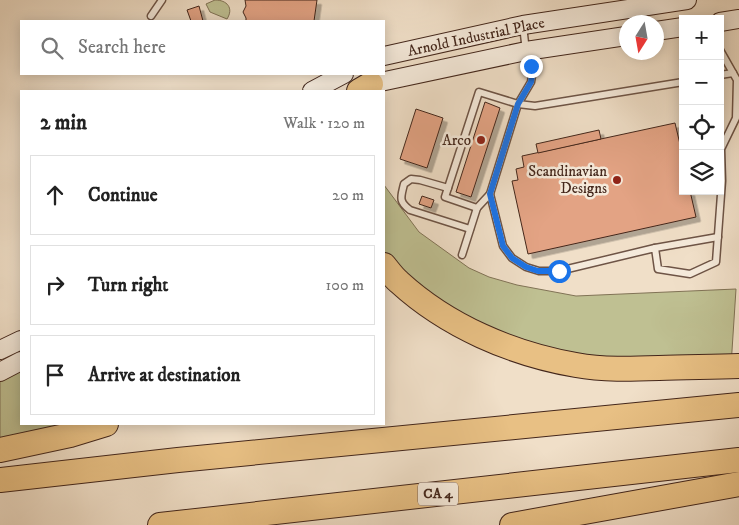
<!DOCTYPE html>
<meta charset="utf-8">
<style>
body{margin:0;font-family:"IM FELL DW Pica",serif;background:#f2f2f2;color:#222}
.controls{position:absolute;right:15px;top:15px;display:grid;overflow:hidden;border-radius:0px;box-shadow:0 2px 12px #0003}
.controls button{width:45px;height:45px;display:grid;place-items:center;padding:0;border:0;border-bottom:1px solid #e0e0e0;background:#fff;color:#222;font:25px sans-serif}
.compass{position:absolute;left:619px;top:15px;width:45px;height:45px;border-radius:50%;background:#fff;box-shadow:0 2px 12px #0003;rotate:191deg}
.stop{position:absolute;width:15px;height:15px;margin:-11px;border:4px solid #1a73e8;border-radius:50%;background:#fff}
.stop.end{background:#1a73e8;border-color:#fff;box-shadow:0 1px 5px #0008}
.list{margin:0;padding:0;list-style:none}
h2{display:flex;justify-content:space-between;align-items:center;height:65px;margin:0;padding:0 20px;font-size:21px}
h2 small{font-size:16px;font-weight:400;color:#767676}
.list li{display:grid;grid-template-columns:32px 1fr auto;gap:15px;align-items:center;box-sizing:border-box;height:80px;margin:0 10px 10px;padding:0 10px;border:1px solid #e0e0e0;border-radius:0px}
.list b{display:block;font-size:19px;white-space:nowrap}
.list em{font-size:16px;font-style:normal;color:#767676}
.icon{flex:none;width:28px;height:28px;fill:none;stroke:currentColor;stroke-width:2;stroke-linecap:round;stroke-linejoin:round}
.map{position:relative;flex:none;width:739px;height:525px;overflow:hidden}
.search{position:absolute;background:#fff;box-shadow:0 2px 12px #0003;left:20px;top:20px;width:365px;height:55px;display:flex;align-items:center;gap:12px;box-sizing:border-box;padding:0 18px;border-radius:0px;color:#767676;font-size:19px}
.panel{position:absolute;background:#fff;box-shadow:0 2px 12px #0003;left:20px;top:90px;width:365px;height:335px;border-radius:0px}
.map>svg:first-child{display:block}
.green{fill:#bfc092;stroke:#817356}
.building{fill:#e3a384;stroke:#43261b;filter:url(#shadow)}
.lines{fill:none;stroke-linecap:round;stroke-linejoin:round}
.lane-casing{stroke:#6e5446;stroke-width:9}
.secondary-casing{stroke:#43261b;stroke-width:20}
.highway-casing{stroke:#43261b;stroke-width:26}
.lane{stroke:#f5eadb;stroke-width:6}
.secondary{stroke:#f5eadb;stroke-width:18}
.highway{stroke:#e8c084;stroke-width:24}
.route{stroke:#1a73e8;stroke-width:6}
.poi-dot{fill:#8f2418;stroke:#f5eadb;stroke-width:2}
.labels{text-anchor:middle;dominant-baseline:central;stroke-width:5;stroke-linejoin:round;paint-order:stroke}
.shield{fill:#f5eadb;stroke:#786155;stroke-width:1}
.shield-label{font-size:14px;font-weight:bold;fill:#43261b}
.street-label{font-size:15px;fill:#43261b;stroke:#f5eadb}
.poi-label{font-size:15px;fill:#43261b;stroke:#f5eadb;text-anchor:end}
</style>
<div class="map">
<svg width="739" height="525" viewBox="0 0 739 525">
<defs>
<filter id="shadow"><feDropShadow dx="4.5" dy="4.5" stdDeviation="0" flood-color="#0004"/></filter>
</defs>
<rect width="100%" height="100%" fill="#f0dfc8"/>
<filter id="stains"><feTurbulence type="fractalNoise" baseFrequency=".004" numOctaves="4"/><feColorMatrix values="0 0 0 0 .2 0 0 0 0 .09 0 0 0 0 .02 0 0 0 .5 -.17"/></filter>
<radialGradient id="worn" r=".72"><stop offset=".6" stop-color="#630" stop-opacity="0"/><stop offset="1" stop-color="#630" stop-opacity=".3"/></radialGradient>
<g class="green">
<path d="M215 0C227 0 234 8 227 19L210 12 206 4Z"/>
<path d="M384 185 419 232 469 268 489 277 517 285 576 296 736 289 731 366 519 351 384 265Z"/>
<path d="M21 361V424H106L0 450V372Z"/>
</g>
<g class="building">
<path d="M245 0H317L314 21H246V18L243 12 246 6Z"/>
<path d="M199 6 203 21H191L187 10Z"/>
<path d="M485 102 500 108 471 197 456 192Z"/>
<path d="M416 109 443 118 427 168 400 159Z"/>
<path d="M675 123 683 157V191H690L696 217 528 254 512 181 518 180 516 169 524 167 522 156Z"/>
<path d="M599 130 601 139 538 153 536 144Z"/>
<path d="M422 196 434 200 431 208 419 204Z"/>
</g>
<g class="lines">
<g class="lane-casing">
<g id="lane">
<path d="M151 16 162 0"/>
<path d="M523 26 526 51 532 75 531 82 518 104 490 194 503 246 512 258 526 267 539 271H559L655 248 658 269 690 274 716 262 722 181 721 149 736 118 737 80 720 50"/>
<path d="M720 75 733 73"/>
<path d="M448 188 420 180 411 179 404 184C401 197 398 201 410 210L470 229"/>
<path d="M490 194 477 208 445 197 479 92 518 104 535 106 683 82"/>
<path d="M655 248 718 237"/>
<path d="M462 255 477 208"/>
</g>
</g>
<g class="secondary-casing">
<g id="secondary">
<path d="M720 22 739 19"/>
<path d="M656 31 683 27"/>
<path d="M384 56 523 25 687 0"/>
<path d="M360 88 371 84 526 51 626 36"/>
<path d="M312 91 344 74"/>
<path d="M0 350 21 340"/>
<path d="M0 372 21 361"/>
</g>
</g>
<g class="highway-casing">
<g id="highway">
<path d="M359 91 371 84"/>
<path d="M384 265C389 271 393 277 399 282 447 326 512 354 576 365 603 370 631 369 659 368 686 367 712 367 739 366"/>
<path d="M0 450 70 435 106 424"/>
<path d="M0 480 178 460 739 405"/>
<path d="M160 525 739 460"/>
<path d="M512 525 739 484"/>
</g>
</g>
<use href="#lane" class="lane"/>
<use href="#secondary" class="secondary"/>
<use href="#highway" class="highway"/>
</g>
<g class="lines">
<path class="route" d="M531 66 532 75 531 82 518 104 490 194 503 246 512 258 526 267 538 271H559"/>
</g>
<g class="poi-dot">
<circle cx="481" cy="140" r="5"/>
<circle cx="617" cy="180" r="5"/>
</g>
<g class="labels">
<rect class="shield" x="418" y="482.5" width="40" height="23" rx="4"/>
<g class="shield-label">
<text x="438" y="494">CA 4</text>
</g>
<g class="street-label">
<text transform="translate(476 37) rotate(-12)">Arnold Industrial Place</text>
</g>
<g class="poi-label">
<text x="471" y="140">Arco</text>
<text x="607" y="171">Scandinavian<tspan x="607" dy="17">Designs</tspan></text>
</g>
</g>
<rect width="100%" height="100%" filter="url(#stains)"/>
<rect width="100%" height="100%" fill="url(#worn)"/>
</svg>
<div class="controls">
<button>+</button>
<button>−</button>
<button><svg class="icon" aria-label="locate" viewBox="0 0 24 24"><circle cx="12" cy="12" r="6"/><path d="M12 2v4M12 18v4M2 12h4M18 12h4"/></svg></button>
<button><svg class="icon" aria-label="layers" viewBox="0 0 24 24"><path d="M12 4l9 5-9 5-9-5zM3 14l9 5 9-5"/></svg></button>
</div>
<svg class="compass" viewBox="-18 -18 36 36"><path d="M0-13l5 13h-10z" fill="#e53935"/><path d="M0 13l5-13h-10z" fill="#767676"/></svg>
<div class="stop" style="left:559px;top:271px"></div>
<div class="stop end" style="left:531px;top:66px"></div>
<div class="search"><svg class="icon" aria-label="search" viewBox="0 0 24 24"><circle cx="10" cy="10" r="6"/><path d="M15 15l6 6"/></svg>Search here</div>
<section class="panel">
<h2>2 min<small>Walk · 120 m</small></h2>
<ul class="list">
<li><svg class="icon" aria-label="ahead" viewBox="0 0 24 24"><path d="M12 20V5M6 11l6-6 6 6"/></svg><div><b>Continue</b></div><em>20 m</em></li>
<li><svg class="icon" aria-label="right" viewBox="0 0 24 24"><path d="M7 20v-9h11M14 6l5 5-5 5"/></svg><div><b>Turn right</b></div><em>100 m</em></li>
<li><svg class="icon" aria-label="arrive" viewBox="0 0 24 24"><path d="M6 21V4h12l-3 4 3 4H6"/></svg><div><b>Arrive at destination</b></div></li>
</ul>
</section>
</div>
